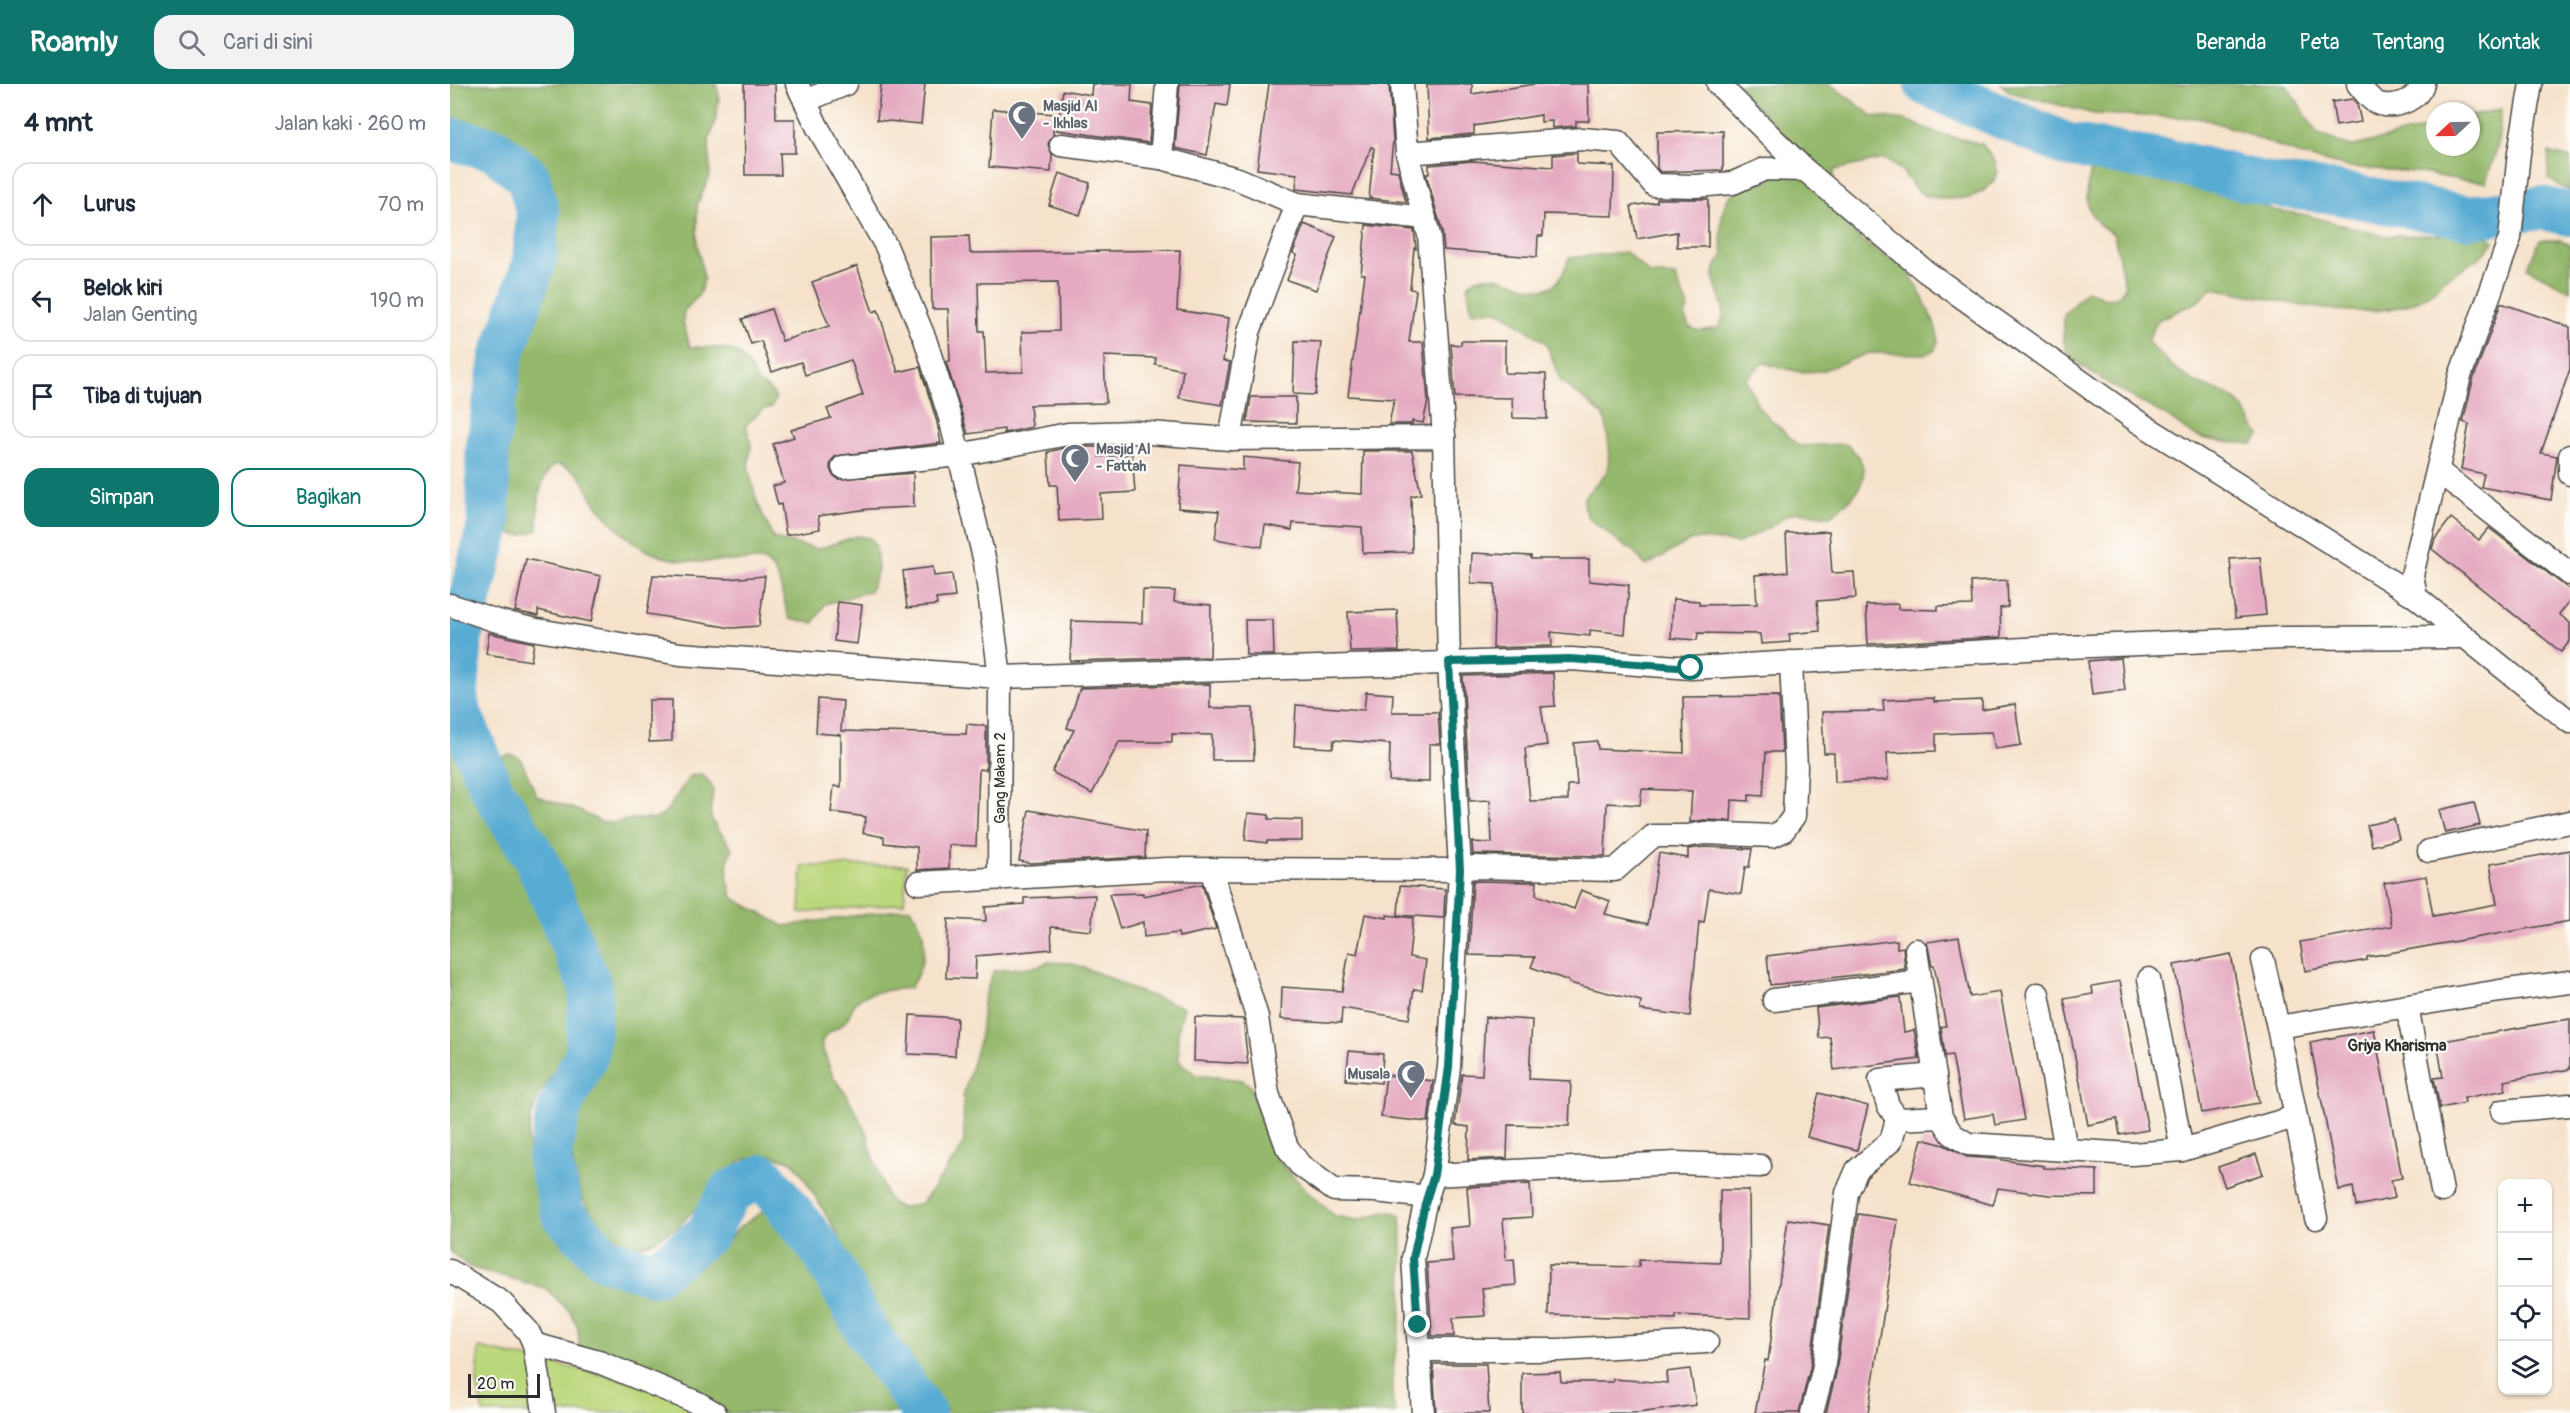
<!DOCTYPE html>
<html lang="id">
<meta charset="utf-8">
<style>
body{margin:0;font-family:Pangolin,sans-serif;background:#f2f2f3;color:#1f2937}
.controls{position:absolute;right:18px;bottom:18px;display:grid;overflow:hidden;border-radius:12px;box-shadow:0 2px 4px #0004}
.controls button{width:54px;height:54px;display:grid;place-items:center;padding:0;border:0;border-bottom:2px solid #e0e1e3;background:#fff;color:#1f2937;font:30px sans-serif}
.compass{position:absolute;left:1976px;top:18px;width:54px;height:54px;border-radius:50%;background:#fff;box-shadow:0 2px 4px #0004;rotate:248deg}
.scale{position:absolute;left:18px;bottom:15px;width:72px;box-sizing:border-box;padding-left:6px;border:3px solid #2b2b2b;border-top:0;font-size:16px;line-height:21px;white-space:nowrap;color:#2b2b2b;-webkit-text-stroke:4px #fdfcf7;paint-order:stroke}
.stop{position:absolute;width:18px;height:18px;margin:-14px;border:4px solid #0f766e;border-radius:50%;background:#fff}
.stop.end{background:#0f766e;border-color:#fff;box-shadow:0 2px 6px #0008}
.list{margin:0;padding:0;list-style:none}
h2{display:flex;justify-content:space-between;align-items:center;height:78px;margin:0;padding:0 24px;font-size:26px}
h2 small{font-size:20px;font-weight:400;color:#747a83}
.list li{display:grid;grid-template-columns:39px 1fr auto;gap:18px;align-items:center;box-sizing:border-box;height:84px;margin:0 12px 12px;padding:0 12px;border:2px solid #e0e1e3;border-radius:18px}
.list b{display:block;font-size:22px;white-space:nowrap}
.list p{margin:0;font-size:20px;white-space:nowrap;color:#747a83}
.list em{font-size:20px;font-style:normal;color:#747a83}
.actions{display:flex;gap:12px;padding:18px 24px}
.actions a{flex:1;padding:14px 0;border:2px solid #0f766e;border-radius:18px;text-align:center;font-size:21px;color:#0f766e}
.actions .main{background:#0f766e;color:#fff}
.icon{flex:none;width:33px;height:33px;fill:none;stroke:currentColor;stroke-width:2;stroke-linecap:round;stroke-linejoin:round}
.map{position:relative;flex:none;width:2120px;height:1329px;overflow:hidden}
header{display:flex;align-items:center;gap:36px;box-sizing:border-box;height:84px;padding:0 30px;background:#0f766e;color:#fff}
header strong{font-size:28px}
nav{display:flex;gap:33px;margin-inline-start:auto;font-size:21px}
.search{width:420px;height:54px;background:#f2f2f3;display:flex;align-items:center;gap:15px;box-sizing:border-box;padding:0 21px;border-radius:18px;color:#747a83;font-size:22px}
main{display:flex}
aside{flex:1;background:#fff}
.map>svg:first-child{display:block}
.green{fill:#bbd77c;stroke:#738154;stroke-width:1.5}
.forest{fill:#94b86c;stroke:#60724c;stroke-width:1.5}
.lines{fill:none;stroke-linecap:round;stroke-linejoin:round}
.river{stroke:#58abd3;stroke-width:44}
.building{fill:#e5aac1;fill-rule:evenodd}
.street-casing{stroke:#494643;stroke-width:25}
.street{stroke:#fff;stroke-width:22}
.route{stroke:#0f766e;stroke-width:8}
.labels{text-anchor:middle;dominant-baseline:central;stroke-width:4.5;stroke-linejoin:round;paint-order:stroke}
.worship-label{font-size:15px;font-weight:bold;fill:#5b616d;stroke:#fdfcf7;text-anchor:start}
.street-label{font-size:15px;fill:#2b2b2b;stroke:#fdfcf7}
.neighbourhood-label{font-size:16px;font-weight:bold;fill:#2b2b2b;stroke:#fdfcf7}
</style>
<header>
<strong>Roamly</strong>
<div class="search"><svg class="icon" aria-label="search" viewBox="0 0 24 24"><circle cx="10" cy="10" r="6"/><path d="M15 15l6 6"/></svg>Cari di sini</div>
<nav><a>Beranda</a><a>Peta</a><a>Tentang</a><a>Kontak</a></nav>
</header>
<main>
<aside>
<h2>4 mnt<small>Jalan kaki · 260 m</small></h2>
<ul class="list">
<li><svg class="icon" aria-label="ahead" viewBox="0 0 24 24"><path d="M12 20V5M6 11l6-6 6 6"/></svg><div><b>Lurus</b></div><em>70 m</em></li>
<li><svg class="icon" aria-label="left" viewBox="0 0 24 24"><path d="M17 20v-9H6M10 6l-5 5 5 5"/></svg><div><b>Belok kiri</b><p>Jalan Genting</p></div><em>190 m</em></li>
<li><svg class="icon" aria-label="arrive" viewBox="0 0 24 24"><path d="M6 21V4h12l-3 4 3 4H6"/></svg><div><b>Tiba di tujuan</b></div></li>
</ul>
<div class="actions"><a class="main">Simpan</a><a>Bagikan</a></div>
</aside>
<div class="map">
<svg width="2120" height="1329" viewBox="0 0 2120 1329">
<rect width="100%" height="100%" fill="#fdfcf7"/>
<filter id="ink" filterUnits="userSpaceOnUse"><feTurbulence type="fractalNoise" baseFrequency=".0167" numOctaves="2"/><feDisplacementMap in="SourceGraphic" scale="12" xChannelSelector="R" yChannelSelector="G"/><feConvolveMatrix kernelMatrix="1 2 1 2 8 2 1 2 1" color-interpolation-filters="sRGB"/></filter>
<filter id="wash" filterUnits="userSpaceOnUse"><feTurbulence type="fractalNoise" baseFrequency=".008" numOctaves="4" result="noise"/><feDisplacementMap in="SourceGraphic" scale="24" xChannelSelector="R" yChannelSelector="G"/><feGaussianBlur stdDeviation="1.35" result="paint"/><feColorMatrix in="noise" values="0 0 0 0 0 0 0 0 0 0 0 0 0 0 0 0 0 1.4 0 .05"/><feComposite in="paint" operator="in"/></filter>
<g filter="url(#wash)">
<rect width="100%" height="100%" fill="#f6e2cb"/>
<g class="green">
<path d="M457 781 454 819 350 829 352 782Z"/>
<path d="M29 1264 228 1307 280 1329H33L27 1298Z"/>
</g>
<g class="forest">
<path d="M0 0H266L269 11 266 34 259 57 260 91 247 121V159L254 195 249 211 234 227 233 238 240 263C278 264 291 260 308 299L318 304 326 313 322 323 312 326 296 341 301 362 298 383 307 418 324 455 368 465 406 452 420 454 426 463 428 486 420 507 375 520 364 539 340 535C330 514 334 487 312 476 276 476 235 483 202 469 181 460 160 438 146 420 131 400 137 387 106 380 86 394 88 424 88 446L68 452 57 448 50 439 47 427 58 383 60 345 65 322 63 298 76 233 84 210 97 193 108 121 94 89 85 81 46 54 0 37Z"/>
<path d="M1279 0H1380L1423 32 1456 36 1490 50 1532 60 1545 77 1547 88 1543 99 1533 107 1519 114 1496 115 1475 112 1465 105 1452 87 1434 75 1384 86C1384 97 1380 113 1384 124 1392 144 1435 176 1456 183 1464 197 1490 244 1488 258 1487 262 1485 264 1484 267L1473 270 1419 269 1371 287 1350 288 1313 279 1296 295 1309 324 1349 362 1396 360C1431 388 1407 413 1380 432L1348 428 1336 431 1327 439 1289 459 1250 455 1239 457 1196 482 1182 465 1172 460 1139 435 1134 424V413L1158 387 1159 363 1156 339 1152 330 1110 296 1096 259 1054 230 1044 226 1022 228 1017 202C1046 173 1088 225 1109 196 1114 190 1116 181 1119 174L1176 168 1200 190 1225 192 1238 223 1235 233 1239 243 1249 247 1268 244C1287 216 1247 200 1273 172 1270 155 1268 119 1284 108 1294 101 1310 100 1321 97L1325 39Z"/>
<path d="M1551 0H1836L1867 49 1900 63 1985 42V63H2021V32L2051 25 2048 61 2036 98 2011 96 1966 88 1898 83 1853 72 1785 45 1751 34 1644 30 1560 8Z"/>
<path d="M2099 68 2120 74V107L2098 95Z"/>
<path d="M1642 82 1736 94 1767 109 1801 117 1823 126 1856 131 1933 152 2025 150 2036 151 2044 157C2034 174 2015 182 1998 193 1991 198 1985 206 1978 211 1921 247 1824 213 1762 204L1747 218 1708 236 1697 257C1712 273 1731 293 1752 301 1765 307 1779 309 1790 320 1797 328 1802 342 1810 351L1803 360C1785 358 1760 358 1744 351 1736 347 1729 340 1721 335 1697 320 1631 289 1617 267 1611 257 1614 242 1614 231L1637 206 1658 215 1669 212 1675 203 1664 150C1632 134 1634 112 1642 82Z"/>
<path d="M2090 156H2111L2120 161V207L2077 184Z"/>
<path d="M0 633 5 655 41 720 84 807 128 911 131 957 108 981 89 1011 81 1033 78 1056 84 1099 112 1160 157 1190 224 1195 263 1172 290 1143 322 1121 332 1126 385 1212 410 1258 426 1275 459 1329H280L228 1307 131 1286 128 1245 120 1228 95 1204 19 1183 0 1167Z"/>
<path d="M60 670 70 674 87 712 132 728 151 738 162 739 183 735H206L215 729 240 692 250 690C276 707 253 717 263 738 268 748 278 754 282 766 274 781 277 798 283 814L334 842 460 824C480 849 477 878 460 904 444 906 418 906 406 918 401 924 400 933 394 939 384 949 377 944 371 960L383 993 397 1011 418 1052 420 1063 435 1108 440 1118 450 1124 472 1119 510 1067 514 1057 513 1012 530 954 533 918 543 887 588 882 598 878 621 879 658 893 681 905 734 923 728 947 729 977 746 991 793 996 801 1003 828 1077 859 1109 885 1132 907 1136 938 1127 949 1130C953 1141 951 1150 952 1161 953 1188 953 1214 950 1241 947 1266 936 1304 946 1329H498L412 1203 387 1149 350 1087 343 1078 321 1071 291 1076 228 1143 199 1159 187 1162 175 1160 151 1142 131 1113 123 1081 121 1060 126 1027 150 958 152 923 142 858 128 825 109 798 59 710 46 693 44 682 50 674Z"/>
</g>
<g class="lines">
<g class="river">
<path d="M1476 0 1617 61 1728 79 1820 101 1883 108 2017 133 2091 124 2120 130"/>
<path d="M0 55 44 65 78 93 88 129 84 180 51 274 37 368 39 442 11 550 6 620 42 706 86 775 141 904 137 970 110 1023 99 1075 113 1130 154 1174 204 1190 257 1150 280 1108 313 1092 372 1167 418 1249 474 1329"/>
</g>
</g>
<g id="blocks">
<g class="building">
<path d="M294 0H325L326 35H345V69H330L331 91H295Z"/>
<path d="M431 0H475L471 40 427 36Z"/>
<path d="M642 0H682L681 18 702 21 699 59 607 46 613 6 641 11Z"/>
<path d="M730 0H780L777 22 766 20 757 71 725 64Z"/>
<path d="M819 0H939L943 56 940 86 948 87 956 118 919 114 924 64 921 63 902 111 846 105 847 90 807 85Z"/>
<path d="M977 0H1022V10L1085 0H1138L1139 37H1126V42L1102 44V37L1091 38V31L1024 42V50L979 54Z"/>
<path d="M1902 15 1907 20 1911 38 1886 42 1882 18Z"/>
<path d="M543 25 604 30 603 51 598 60 602 70 601 88 539 83Z"/>
<path d="M1273 47V86L1210 88 1207 84V48Z"/>
<path d="M1127 69V80L1164 82 1163 132 1094 130 1093 152H1088L1087 173 994 166 992 147 976 90H979V81L1022 77 1103 83V71Z"/>
<path d="M609 89 640 99 630 131 599 121Z"/>
<path d="M1207 115H1258V163H1227V148L1187 155 1181 122 1207 118Z"/>
<path d="M854 140 886 153 866 206 837 196 847 171 843 169Z"/>
<path d="M916 141 964 146 966 165 964 164 960 205 966 206 959 258H973L978 317 973 339 962 337V340H939L944 315 898 312 915 190H911Z"/>
<path d="M519 152 520 169 730 166 727 226 779 234 773 277 780 278 772 321 729 314 733 286 705 280 706 274 654 272 656 319 580 321 582 343 554 349V345L518 350 496 278 500 277 498 225H482L481 153ZM608 198 609 247 572 248 573 288 536 289 534 247H529L528 199Z"/>
<path d="M407 182 423 228 428 226 448 288 470 283 487 338 491 359 386 372 381 377 380 384 382 390 388 395 463 389 464 423 419 425 368 432 370 445 336 451 331 420 328 421 323 402 334 399 323 360 344 353 341 346 381 334 377 325 413 311 401 276 355 291 351 278 322 288 311 257 301 260 292 235 321 225 332 257 379 242 362 198Z"/>
<path d="M2051 219 2120 243V285L2091 369 2107 372 2101 416 2031 403 2034 390 2011 385 2019 340 2013 338 2023 296Z"/>
<path d="M845 257 871 258 865 311 843 310Z"/>
<path d="M1011 257H1055V289L1096 290 1097 335 1063 334 1062 314 1005 313 1001 260 1011 261Z"/>
<path d="M801 313H846V339L797 338Z"/>
<path d="M619 363H649V373L682 370 685 408 651 410 652 435 609 437 607 401H600L598 368Z"/>
<path d="M913 367H962L971 410 961 412 962 468 913 469 912 443 843 439 842 446 815 441 812 463 765 455 769 427 728 424 731 381 793 386V373L848 378 845 406 912 410Z"/>
<path d="M2001 434 2029 456 2039 444 2120 506V517L2109 530 2120 539V557L2111 568 1982 465 1985 455Z"/>
<path d="M1379 447 1382 489 1404 488 1406 514 1367 517 1370 547 1339 550 1340 558 1311 560 1310 550 1248 549 1247 556 1221 554 1223 515 1249 517V521L1307 520 1305 491 1338 488 1336 449Z"/>
<path d="M1022 469 1081 472V475H1139V497L1179 501 1175 550 1140 546V552L1101 548 1102 562 1043 564 1045 500 1021 499Z"/>
<path d="M1810 473 1816 531 1785 534 1780 475Z"/>
<path d="M76 475 151 492 141 538 88 526V532L65 527Z"/>
<path d="M483 483 484 492 502 490 505 513 486 515 487 521 457 524 453 487Z"/>
<path d="M203 491 277 495 315 492 309 542 282 544 197 530Z"/>
<path d="M1557 496 1558 523 1550 524 1551 553 1418 560 1416 521 1448 520V525L1488 526V522L1522 521 1521 498Z"/>
<path d="M693 506 725 507 724 518 761 521 760 573 620 577 622 537 692 539Z"/>
<path d="M388 518 412 521 407 560 384 557Z"/>
<path d="M947 526 949 567 900 568 898 528Z"/>
<path d="M795 536H823L824 571H796Z"/>
<path d="M39 549 84 559 81 577 36 570Z"/>
<path d="M1671 574 1675 607 1642 611 1638 577Z"/>
<path d="M1103 589 1105 622 1091 623 1097 661 1075 664 1080 717 1118 716V701H1127L1124 659 1147 657 1148 665 1234 669 1233 613 1329 612 1332 668H1316L1313 712 1299 711V717L1282 716 1281 737 1254 736 1240 738 1242 707 1192 705 1190 721 1157 719 1155 772 1023 770 1022 758 1042 759 1040 716 1020 717 1013 592Z"/>
<path d="M760 600V624H803L804 676H762V651L722 650V658H669L642 710 602 688 624 646 617 644 630 604Z"/>
<path d="M916 608 943 610 942 628H988L990 660H979V698L939 697 940 660 884 656 883 664 844 662 846 621 914 626Z"/>
<path d="M1484 614V618L1532 616V626L1565 620 1571 661 1545 665 1542 648 1486 650V667L1437 669 1438 696 1385 698 1384 669H1374L1372 628 1434 627 1433 616Z"/>
<path d="M368 615 393 617 391 647 516 650 517 640 536 642V686L529 685 526 762 499 761V784L467 786V763L434 759V753L413 749 416 733 381 728 384 702 391 703V651L366 649Z"/>
<path d="M199 616H222V657L199 658Z"/>
<path d="M2024 718 2030 741 1995 749 1989 726Z"/>
<path d="M579 726 696 747 695 773 580 779 569 777Z"/>
<path d="M798 729 819 731V735L852 736V757H817V759L795 756Z"/>
<path d="M1944 735 1949 755 1922 762 1917 741Z"/>
<path d="M1255 763 1302 765 1299 783H1295L1291 810 1259 805 1254 839 1249 838 1240 932 1190 926 1191 917 1119 899V897L1081 883 1085 873 1019 871 1023 797 1087 798 1086 811 1124 825 1131 806 1160 817 1155 830 1198 840 1209 769 1238 774V765Z"/>
<path d="M2120 766V837L1917 873V876L1855 887 1850 858 1942 842 1934 799 1976 792 1983 832 2047 820 2040 780Z"/>
<path d="M752 800 766 845 729 853 728 849 694 853 693 838 670 845 659 810 693 809V812Z"/>
<path d="M950 802 995 805 994 834 948 831Z"/>
<path d="M645 811 641 847 601 843 602 865 526 872 525 895 496 894 498 835 536 837 535 823 574 820V814Z"/>
<path d="M915 830 937 834V831L963 834 959 873 976 876 972 906 964 905 959 935 892 924 891 939 831 935 832 903 892 907 899 868 907 870Z"/>
<path d="M1509 853 1520 913 1550 908 1574 1036 1545 1041 1543 1030 1514 1035 1502 971 1495 972 1491 943 1496 942 1484 881 1482 882 1477 858Z"/>
<path d="M1447 856V864L1453 863 1455 885 1320 901 1317 872Z"/>
<path d="M1781 870 1809 1019 1752 1029 1724 881Z"/>
<path d="M1670 897 1698 1046 1670 1051 1667 1035 1638 1041 1614 915 1643 910 1642 902Z"/>
<path d="M1450 913 1454 948 1464 946 1469 975 1384 986 1380 953 1369 954 1366 924Z"/>
<path d="M460 931 507 934 505 972 458 970Z"/>
<path d="M745 933 793 935 798 980 744 977Z"/>
<path d="M1035 933 1082 936 1079 995 1121 997 1119 1042 1058 1041 1057 1074 1018 1076 1019 1043 1005 1041 1012 990 1032 991Z"/>
<path d="M2120 935V985L2054 997 2056 1006 2014 1014 2015 1019 1990 1024 1984 994 1993 993 1987 958Z"/>
<path d="M1924 946 1952 1094 1941 1096 1945 1114 1906 1122 1903 1103 1889 1106 1860 958Z"/>
<path d="M899 967 933 970 931 999 896 996Z"/>
<path d="M936 991 983 997 978 1038 931 1033Z"/>
<path d="M1369 1009 1418 1022 1407 1066 1357 1053Z"/>
<path d="M1472 1055 1494 1061 1517 1073 1545 1075 1594 1082V1084L1647 1086V1112L1599 1111 1548 1104 1543 1121 1460 1098Z"/>
<path d="M1806 1070 1813 1090 1775 1103 1768 1083Z"/>
<path d="M1080 1100 1082 1133 1053 1135 1056 1176 1064 1175 1066 1201 1032 1204 1035 1232 1003 1234 1004 1252H982L977 1179 1003 1177 1000 1144 1020 1142 1017 1103Z"/>
<path d="M1270 1106H1299L1300 1234 1226 1231V1235L1098 1231 1099 1181 1189 1183V1176L1270 1179Z"/>
<path d="M1408 1130 1448 1136 1425 1285 1418 1329H1376L1386 1289Z"/>
<path d="M1338 1135 1379 1141 1360 1284 1349 1329H1305L1315 1276 1318 1277Z"/>
<path d="M983 1280H1036L1039 1329H986Z"/>
<path d="M1240 1285 1246 1321 1188 1329H1072V1289L1110 1288 1111 1298H1163V1295L1217 1299 1216 1288Z"/>
</g>
</g>
</g>
<g filter="url(#ink)">
<use href="#blocks" fill-opacity="0" stroke="#494643" stroke-width="1.5"/>
<g class="lines">
<g class="street-casing">
<g id="street">
<path d="M347 0 368 44 436 162 475 255 500 334 535 478 550 593 549 794"/>
<path d="M952 0 957 69 1132 55 1168 58 1204 101 1246 102 1283 99 1315 85 1355 86"/>
<path d="M1268 0 1355 86 1475 187 1687 337 1966 513"/>
<path d="M1908 0C1914 8 1923 20 1934 21 1949 23 1968 15 1973 0"/>
<path d="M2081 0 2069 69 2060 154 2010 292 1962 491 1966 513 2120 638"/>
<path d="M355 17 396 0"/>
<path d="M611 61 711 74 788 95 847 120 975 134"/>
<path d="M957 69 979 151 994 353"/>
<path d="M711 74 717 0"/>
<path d="M780 355 994 353 999 578 1010 786 999 983 984 1091 975 1120 963 1174 973 1329"/>
<path d="M2120 372V390"/>
<path d="M393 383 509 371 618 350 686 348 780 355 799 248 847 120"/>
<path d="M1988 387 2120 490"/>
<path d="M0 521 44 536 82 545 230 570 550 593 1121 575 1241 584 1593 564 1833 554 2015 553"/>
<path d="M1979 767 2120 738"/>
<path d="M761 785 807 933 818 1010 837 1063 850 1081 884 1106 926 1107 977 1113"/>
<path d="M468 799 717 785 1010 786 1024 783 1165 786 1203 752H1237L1254 749 1322 752 1333 747 1344 732 1346 683 1341 578"/>
<path d="M1466 866 1491 1033 1502 1050 1518 1060 1682 1070 1732 1066 1845 1033"/>
<path d="M1813 876 1828 943"/>
<path d="M1699 895 1732 1066"/>
<path d="M1588 910 1616 1066"/>
<path d="M1324 916 1470 897"/>
<path d="M1957 922 1992 1107"/>
<path d="M2052 1027 2120 1021"/>
<path d="M1447 1035 1438 1021 1430 996 1485 991"/>
<path d="M984 1091 1226 1079 1310 1082"/>
<path d="M1866 1134 1828 943 2050 907 2120 898"/>
<path d="M0 1187 51 1218 78 1247 84 1260 94 1329"/>
<path d="M84 1260 149 1278 248 1319 265 1329"/>
<path d="M969 1266H1109L1257 1258"/>
<path d="M1362 1329 1373 1287 1397 1109 1407 1086 1441 1057 1447 1035 1491 1033"/>
</g>
</g>
<use href="#street" class="street"/>
</g>
</g>
<g class="lines" filter="url(#ink)">
<path class="route" d="M968 1241 963 1174 975 1120 984 1091 999 983 1010 786 999 578 1120 575 1241 584"/>
</g>
<defs>
<g id="mosque-pin" transform="scale(1.5)"><path d="M0 17L-7.5 6A9.5 9.5 0 1 1 7.5 6Z" fill="#6b7280" stroke="#fdfcf7"/><path d="M3.5-4.9A6 6 0 1 0 3.5 4.9A5 5 0 1 1 3.5-4.9Z" fill="#fff"/></g>
</defs>
<g fill-rule="evenodd">
<use href="#mosque-pin" x="572" y="31"/>
<use href="#mosque-pin" x="625" y="374"/>
<use href="#mosque-pin" x="961" y="990"/>
</g>
<g class="labels">
<g class="worship-label">
<text x="593" y="22">Masjid Al<tspan x="593" dy="17">- Ikhlas</tspan></text>
<text x="646" y="365">Masjid Al<tspan x="646" dy="17">- Fattah</tspan></text>
<text x="940" y="990" text-anchor="end">Musala</text>
</g>
<g class="street-label">
<text transform="translate(550 694) rotate(-90)">Gang Makam 2</text>
</g>
<g class="neighbourhood-label">
<text x="1947" y="962">Griya Kharisma</text>
</g>
</g>
</svg>
<div class="controls">
<button>+</button>
<button>−</button>
<button><svg class="icon" aria-label="locate" viewBox="0 0 24 24"><circle cx="12" cy="12" r="6"/><path d="M12 2v4M12 18v4M2 12h4M18 12h4"/></svg></button>
<button><svg class="icon" aria-label="layers" viewBox="0 0 24 24"><path d="M12 4l9 5-9 5-9-5zM3 14l9 5 9-5"/></svg></button>
</div>
<svg class="compass" viewBox="-18 -18 36 36"><path d="M0-13l5 13h-10z" fill="#e53935"/><path d="M0 13l5-13h-10z" fill="#747a83"/></svg>
<div class="scale">20 m</div>
<div class="stop" style="left:1241px;top:584px"></div>
<div class="stop end" style="left:968px;top:1241px"></div>
</div>
</main>
